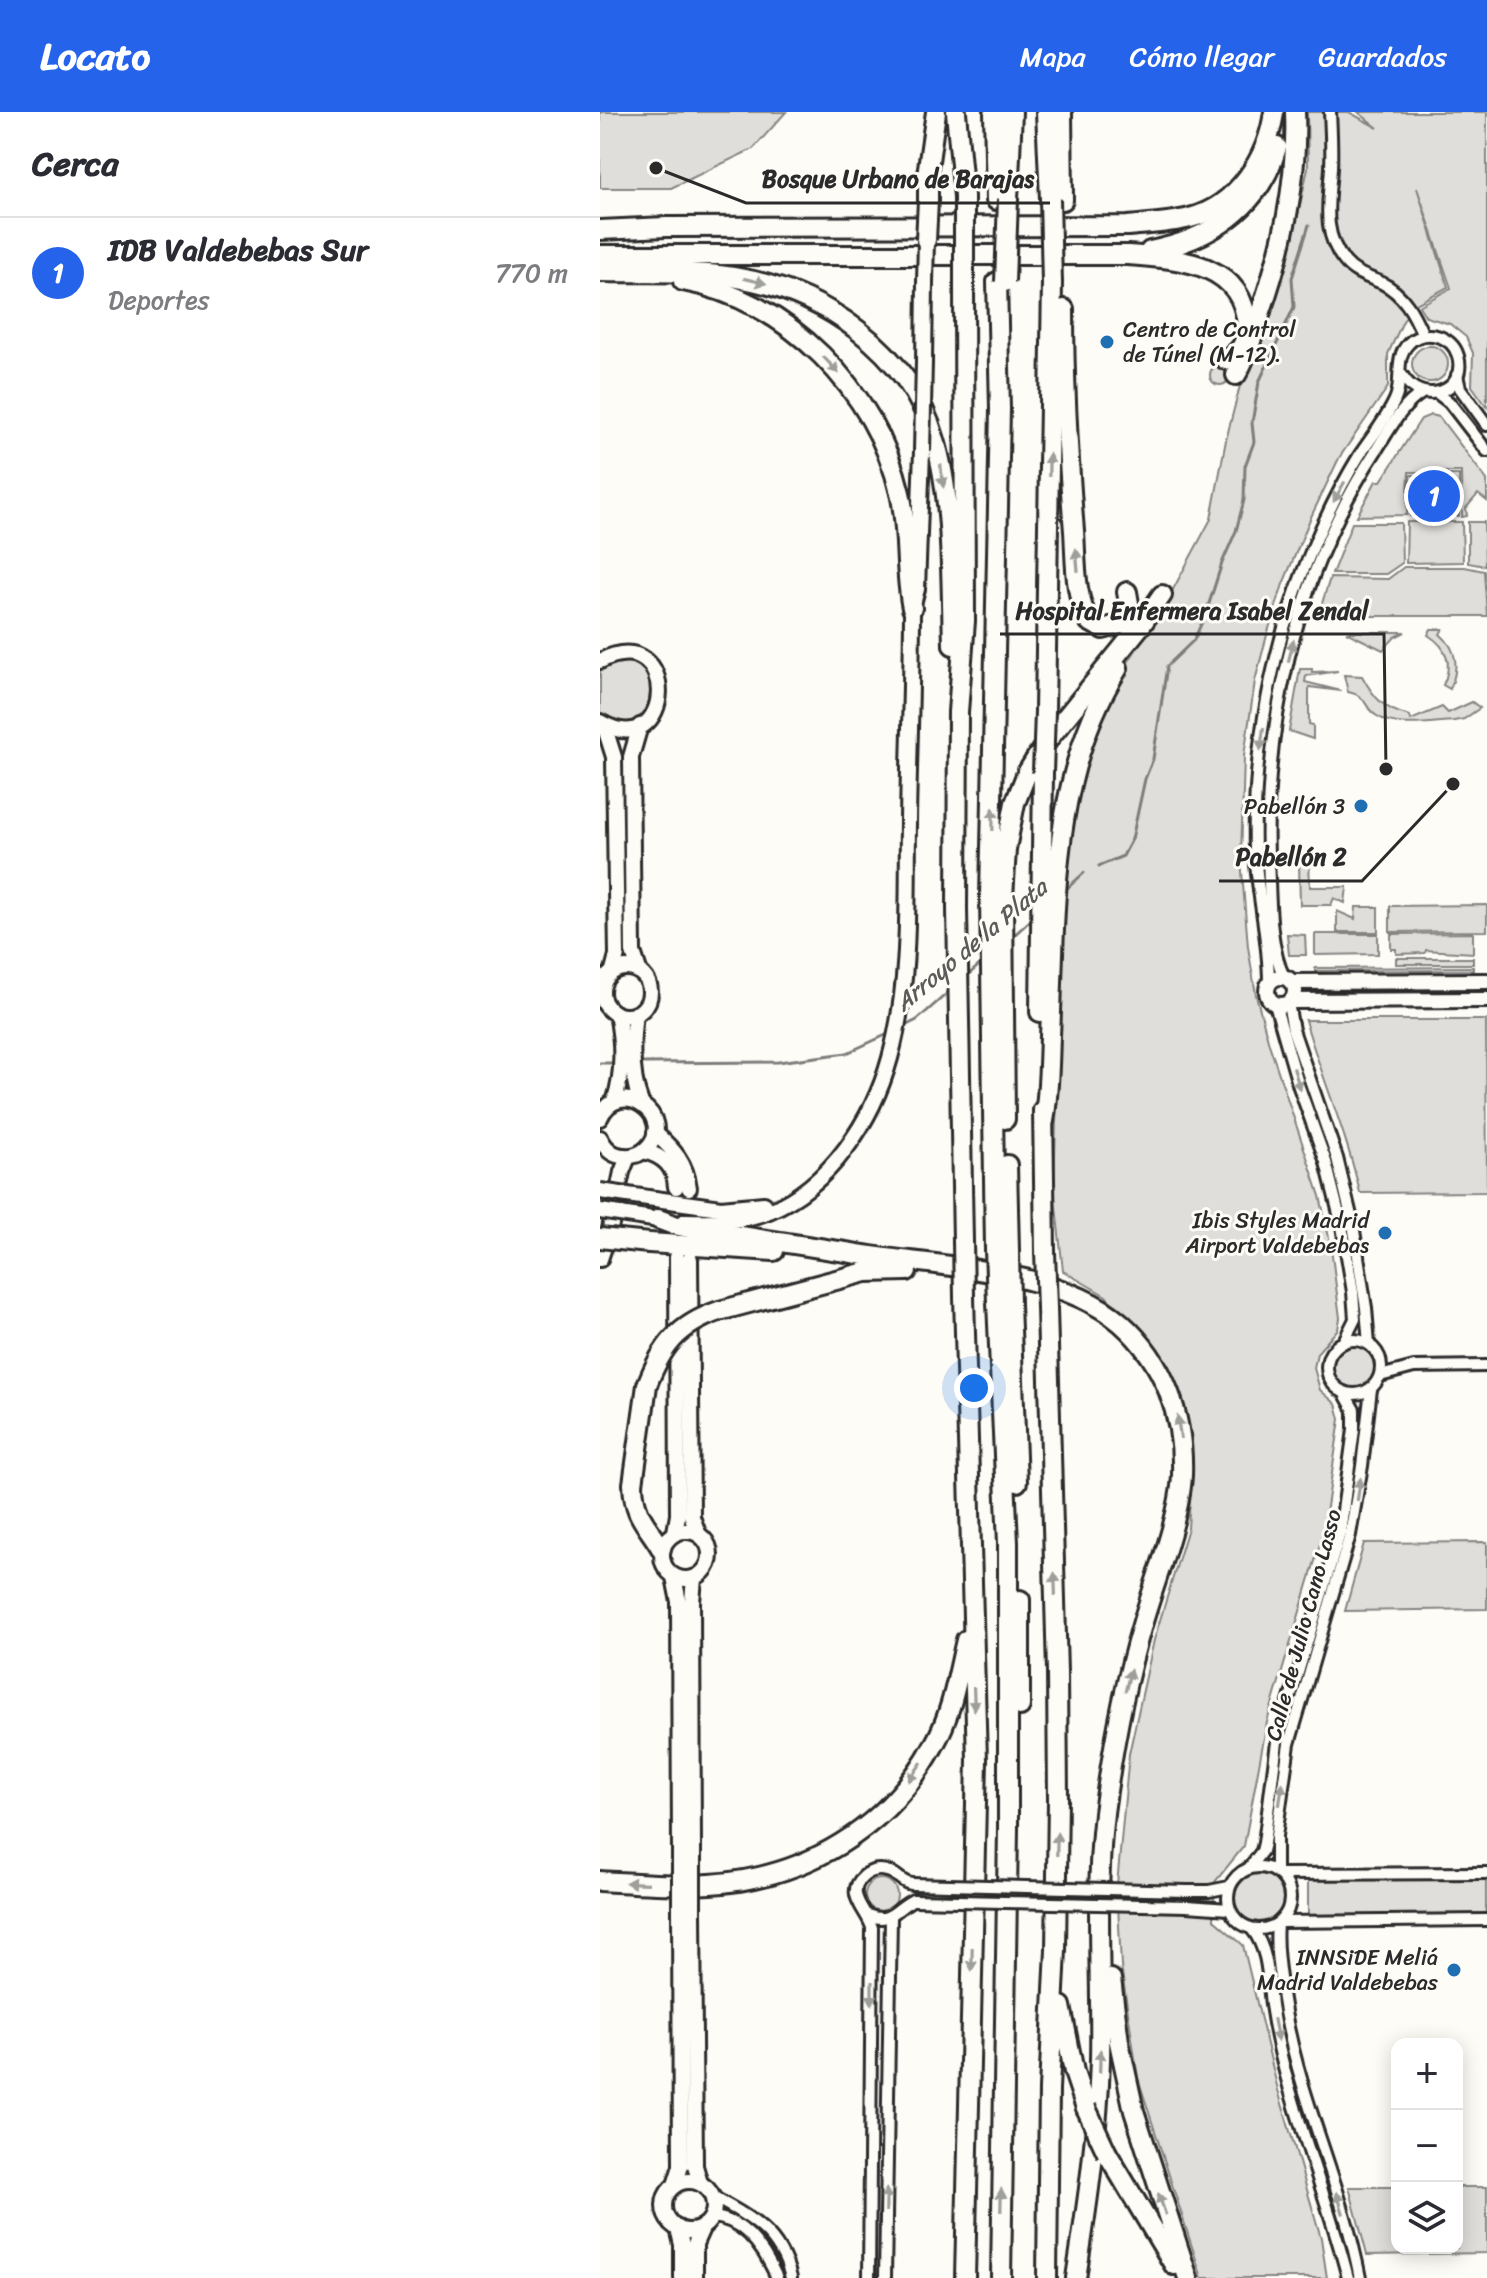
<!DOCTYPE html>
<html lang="es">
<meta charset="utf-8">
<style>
body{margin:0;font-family:Sriracha,sans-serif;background:#f7f7f7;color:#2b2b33}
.controls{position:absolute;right:24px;bottom:24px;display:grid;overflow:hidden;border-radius:16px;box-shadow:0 4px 20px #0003}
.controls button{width:72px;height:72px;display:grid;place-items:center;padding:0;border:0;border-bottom:2px solid #e1e1e2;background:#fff;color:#2b2b33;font:40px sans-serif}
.you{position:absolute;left:374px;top:1276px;width:28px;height:28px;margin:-20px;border:6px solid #fff;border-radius:50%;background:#1a73e8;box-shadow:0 0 0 12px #1a73e833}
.badge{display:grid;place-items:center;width:52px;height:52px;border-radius:50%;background:#2563eb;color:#fff;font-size:26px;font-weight:700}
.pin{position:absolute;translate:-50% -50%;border:4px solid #fff;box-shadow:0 2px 8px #0006}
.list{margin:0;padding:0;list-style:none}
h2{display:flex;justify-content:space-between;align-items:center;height:104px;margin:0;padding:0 32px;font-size:34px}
h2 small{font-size:26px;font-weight:400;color:#7c7c81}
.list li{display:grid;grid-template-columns:52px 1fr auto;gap:24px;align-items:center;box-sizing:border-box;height:112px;padding:0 32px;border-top:2px solid #e1e1e2}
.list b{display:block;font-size:30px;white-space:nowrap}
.list p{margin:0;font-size:26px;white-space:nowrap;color:#7c7c81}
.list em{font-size:26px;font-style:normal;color:#7c7c81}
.icon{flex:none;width:44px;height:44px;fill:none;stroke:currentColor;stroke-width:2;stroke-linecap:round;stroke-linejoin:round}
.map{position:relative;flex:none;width:887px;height:2166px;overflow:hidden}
header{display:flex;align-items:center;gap:48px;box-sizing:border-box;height:112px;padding:0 40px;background:#2563eb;color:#fff}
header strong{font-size:38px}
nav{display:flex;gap:44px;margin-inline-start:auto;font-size:28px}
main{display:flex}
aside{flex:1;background:#fff}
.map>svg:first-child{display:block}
.green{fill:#dfdeda;stroke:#858482;stroke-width:2}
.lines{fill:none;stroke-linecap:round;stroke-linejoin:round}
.stream{stroke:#7e7d7b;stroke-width:3}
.secondary-tunnel{stroke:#d3d2ce;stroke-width:14;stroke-dasharray:14 7;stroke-linecap:butt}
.street-casing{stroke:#2b2b2b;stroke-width:16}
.secondary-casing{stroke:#2b2b2b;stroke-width:20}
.highway-casing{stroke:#2b2b2b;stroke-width:24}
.street{stroke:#fdfcf7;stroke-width:10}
.secondary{stroke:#fdfcf7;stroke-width:14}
.highway{stroke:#fdfcf7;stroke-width:18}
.street-bridge-casing{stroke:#2b2b2b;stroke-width:16;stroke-linecap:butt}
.secondary-bridge-casing{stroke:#2b2b2b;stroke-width:20;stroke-linecap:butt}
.highway-bridge-casing{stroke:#2b2b2b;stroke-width:24;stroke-linecap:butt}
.street-bridge{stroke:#fdfcf7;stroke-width:10}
.secondary-bridge{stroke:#fdfcf7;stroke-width:14}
.highway-bridge{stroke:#fdfcf7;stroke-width:18}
.oneway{fill:#9e9e9b}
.poi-dot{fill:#1f6fb2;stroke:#fdfcf7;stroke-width:3}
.labels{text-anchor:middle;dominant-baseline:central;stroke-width:6;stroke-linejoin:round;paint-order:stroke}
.poi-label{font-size:22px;fill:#2b2b2b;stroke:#fdfcf7;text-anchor:end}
.street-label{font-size:22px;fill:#2b2b2b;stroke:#fdfcf7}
.water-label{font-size:24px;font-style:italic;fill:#5b5b5a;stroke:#fdfcf7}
.leader{fill:none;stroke:#2b2b2b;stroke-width:3}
.callout-dot{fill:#2b2b2b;stroke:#fdfcf7;stroke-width:3}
.callout-label{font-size:24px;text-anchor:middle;font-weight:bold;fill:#2b2b2b;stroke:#fdfcf7;stroke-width:6;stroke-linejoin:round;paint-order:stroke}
</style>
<header>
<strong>Locato</strong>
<nav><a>Mapa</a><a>Cómo llegar</a><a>Guardados</a></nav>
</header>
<main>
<aside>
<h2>Cerca<small></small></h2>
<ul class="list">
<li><span class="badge">1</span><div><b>IDB Valdebebas Sur</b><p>Deportes</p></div><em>770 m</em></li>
</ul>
</aside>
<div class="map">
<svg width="887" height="2166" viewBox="0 0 887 2166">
<rect width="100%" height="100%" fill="#fdfcf7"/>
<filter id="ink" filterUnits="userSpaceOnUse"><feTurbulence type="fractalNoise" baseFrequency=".0125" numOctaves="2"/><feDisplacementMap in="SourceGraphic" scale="16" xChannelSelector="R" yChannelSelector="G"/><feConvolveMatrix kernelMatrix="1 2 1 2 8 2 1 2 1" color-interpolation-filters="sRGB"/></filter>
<g filter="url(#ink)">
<g class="green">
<path d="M0 0H186L153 37 71 76H0Z"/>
<path d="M707 0H749L778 16 758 0H887V295L872 274 873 241 866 225 850 212 826 205 819 194 851 176 817 76 848 175 816 192 803 209 788 242V275L739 346 710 407 683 472 667 523 655 569 644 644 641 747 648 835 656 883 669 932 720 1084 731 1135 740 1206 738 1217 717 1241 714 1256 720 1278 736 1292 740 1307 723 1422 667 1610 644 1734 614 1771V1808L643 1833 678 1978 721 2126 727 2166H602L538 1966 521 1854 517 1773 529 1642 554 1528 588 1416 591 1373 587 1304 558 1244 506 1184 463 1159 454 1076 465 724 481 652 514 572 563 496 611 407 626 328 644 258 674 192 688 149 708 56Z"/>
<circle cx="830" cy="252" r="18"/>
<circle cx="620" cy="263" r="10"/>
<path d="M831 303 839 305 887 368V389L878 382 866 396 867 404 862 405 861 360H809L807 403 757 404 776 369H781L821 307Z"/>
<rect x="810" y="363" width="49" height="41"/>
<path d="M807 410H862L863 450 806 451Z"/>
<path d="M868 410H884L885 454 868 451Z"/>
<path d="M752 411H801L802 451 786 462H732Z"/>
<path d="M804 455H865L884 459 887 504H718L730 466 788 467Z"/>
<path d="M831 517H843L840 522C858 538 859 556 850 577L843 573C853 552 847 535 828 523Z"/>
<path d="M746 520H805L795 525 783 538Z"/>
<path d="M27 548C81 567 40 637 0 603V557L6 552Z"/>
<path d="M700 557H712V560L738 559 706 564 705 570 741 579 709 575V612L713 613V627L689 619Z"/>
<path d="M744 563 762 564C774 586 784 598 810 604L811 608 842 595 848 601 872 590 880 596 864 607 854 609C831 610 797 617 777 604 763 596 769 584 748 580Z"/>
<path d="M709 749 710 775H747L745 791 734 786 731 793H700L699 750Z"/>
<path d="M887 793V819L790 820V794Z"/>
<path d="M756 795H778V820H737V799L755 807Z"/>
<path d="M873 821V841L826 838 825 841 796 842V837H791V822Z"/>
<path d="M687 822 705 823 706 843H689Z"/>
<path d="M715 822H778V842L715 843Z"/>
<rect x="796" y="846" width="77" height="6"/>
<path d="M873 855V858L715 859V856Z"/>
<path d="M874 874V884L715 885V875Z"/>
<path d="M705 908H886L887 1080 760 1081C747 1022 722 966 705 908Z"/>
<circle cx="753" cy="1255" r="21"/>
<path d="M887 1430V1497L745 1499 764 1431Z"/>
<circle cx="659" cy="1786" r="24"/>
<path d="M708 1766H886V1804L708 1805Z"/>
<circle cx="281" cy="1783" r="16"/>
<path d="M749 2075H797V2136H857V2075H887V2141L767 2143Z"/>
</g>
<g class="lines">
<g class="stream">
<path d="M499 754 523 744 532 727 545 667 553 647 567 554 594 528 606 501 622 451 636 419 644 388 645 354 654 330 652 311 659 270 694 195 692 166 709 113"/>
<path d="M463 780 484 761"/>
<path d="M412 825 433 806"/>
<path d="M367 864 385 848"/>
<path d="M301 916 317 908 352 877"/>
<path d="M0 951H12"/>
<path d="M41 951 178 950 247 941 290 921"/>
</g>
<path class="secondary-tunnel" d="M77 1080V1143"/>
<g class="street-casing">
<g id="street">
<path d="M730 0C731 19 732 37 731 56 729 89 721 121 745 150 755 162 769 165 782 171 804 182 814 202 823 223"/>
<path d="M857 263 860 276 887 313"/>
<path d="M837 281 849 290 887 339"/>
<path d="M684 865C671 838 670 800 669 769 660 621 695 462 777 337 790 317 801 294 822 281"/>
<path d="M669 870C669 826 657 782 655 738 652 639 672 533 710 442 724 408 740 375 759 344 771 326 786 308 795 288 804 270 793 246 809 231 824 216 852 223 858 244 868 280 821 296 802 263"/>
<path d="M688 891 693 918 737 1046 753 1112 766 1196 769 1232"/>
<path d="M675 892 699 975 726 1050 742 1114 753 1180 755 1207 743 1231"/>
<circle cx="754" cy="1255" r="27"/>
<path d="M780 1264 814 1255 887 1254"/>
<circle cx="659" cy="1786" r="31"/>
<path d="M649 1756 662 1739 664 1731 677 1630 740 1421 754 1317V1298L744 1280"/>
<path d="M676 1760V1724L689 1632 750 1423 762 1354 771 1277"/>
<path d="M680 1762 887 1761"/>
<path d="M587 1779H609L629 1775"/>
<path d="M587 1794 629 1797"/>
<path d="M268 1803C291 1813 295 1796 313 1788"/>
<path d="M680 1810 887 1808"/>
<path d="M677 1812C675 1832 678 1853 681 1873 693 1975 741 2066 760 2166"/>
<path d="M652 1817C669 1838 668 1867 671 1893 685 1987 725 2074 748 2166"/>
<path d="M111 2084C150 2105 180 2120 191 2166"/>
<path d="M111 2105C144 2106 165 2139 177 2166"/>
<path d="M269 2166 272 1816C268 1799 243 1782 264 1764 271 1758 281 1756 290 1760 299 1763 301 1771 312 1772"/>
<path d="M285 2166 291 1805"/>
</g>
</g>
<g class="secondary-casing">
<g id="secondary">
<path d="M324 250 325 171"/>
<path d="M0 549C81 508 76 654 0 610"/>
<path d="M4 613 14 645 17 843 13 858"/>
<circle cx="26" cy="880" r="24"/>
<path d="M39 858 33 840 31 645 40 614"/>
<circle cx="681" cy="879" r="14"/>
<path d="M691 870 887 869"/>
<path d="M691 889 887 888"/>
<path d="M35 902C31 932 30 963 41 991"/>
<path d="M14 990C24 962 23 932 17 902"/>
<path d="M0 1006C19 963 78 1005 47 1036 41 1042 33 1045 24 1044 13 1044 5 1036 0 1026"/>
<path d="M55 1021C74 1038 86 1051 89 1076"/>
<path d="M44 1039C63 1044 75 1054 76 1075"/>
<path d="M55 1087 121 1096 164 1092"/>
<path d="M85 1109C114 1110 142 1110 169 1099 230 1074 273 1008 290 946 311 870 307 787 308 709 309 638 312 567 312 496L317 477 322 339"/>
<path d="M0 1147 10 1117 22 1060 28 1045"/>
<path d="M90 1147 92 1405 98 1421"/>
<circle cx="86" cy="1443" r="24"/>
<path d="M75 1420 78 1403 77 1145"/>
<path d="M74 1465 79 1490 80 1737"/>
<path d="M93 1734 92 1490 94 1466"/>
<path d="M93 1800 95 2054 100 2071"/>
<circle cx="89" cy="2094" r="25"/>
<path d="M75 2073 81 2054 80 1800"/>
<path d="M78 2116 82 2133V2166"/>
<path d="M95 2166V2132L103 2114"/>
</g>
</g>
<g class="highway-casing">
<g id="highway">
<path d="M356 0 364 85"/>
<path d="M394 0 396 88"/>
<path d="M446 0 450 87"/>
<path d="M462 0 463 88"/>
<path d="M408 87 412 0"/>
<path d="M328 89V56L336 0"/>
<path d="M0 118 66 115 528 114C548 112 570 111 590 106 637 94 668 46 674 0"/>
<path d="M550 139C609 128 660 96 677 35"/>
<path d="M0 143H528C577 147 643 149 647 214 647 231 640 240 626 248"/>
<path d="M0 160C44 161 90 158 133 165 222 179 309 238 335 328 353 389 351 470 353 533"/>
<path d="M83 169C188 188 276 278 300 381 309 419 304 458 312 496"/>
<path d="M464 197C464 271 468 345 474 419 476 448 474 484 489 509L503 517 521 512 530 497 527 480"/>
<path d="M636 263C647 245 652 225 659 205 682 139 698 71 695 0"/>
<path d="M445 599 452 171"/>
<path d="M440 900 443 661"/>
<path d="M443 998 445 1139"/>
<path d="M405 1007 403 786 406 737 415 691 427 661 449 626 542 512 562 483"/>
<path d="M444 1009C449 981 449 952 450 924 456 798 449 667 518 556"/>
<path d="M407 1053 409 1139"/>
<path d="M58 1107 74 1113 110 1120C164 1127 218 1136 271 1144 347 1155 461 1159 521 1211 565 1250 584 1305 582 1363 580 1406 554 1471 542 1513 526 1567 515 1624 507 1679 493 1768 502 1859 500 1948 498 2021 487 2094 476 2166"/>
<path d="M363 1129 357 797 358 600 365 509 364 172"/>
<path d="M49 1131 174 1139"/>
<path d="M395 1137 390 785 400 297 397 170"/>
<path d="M364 1185 377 1648 365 2166"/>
<path d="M397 1190 408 1431V1717L401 2166"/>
<path d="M410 1192 417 1370"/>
<path d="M119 1199 266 1160 307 1159"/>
<path d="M47 1273 33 1372C34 1404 46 1411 61 1436"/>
<path d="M420 1488V1594"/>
<path d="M0 1769C36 1771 74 1774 110 1772 206 1766 288 1717 334 1633 352 1602 358 1562 366 1528"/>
<path d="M511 1867 519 1930 534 1999 588 2166"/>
<path d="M461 1894 474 1960 486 1996"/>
<path d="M507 2041 574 2153"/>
<path d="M447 2166 449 1977 456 1838 458 1687 457 1560 447 1196"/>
</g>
</g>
<use href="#street" class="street"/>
<use href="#secondary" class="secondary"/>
<use href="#highway" class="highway"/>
<g class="street-bridge-casing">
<g id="street-bridge">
<path d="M312 1772 587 1779"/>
<path d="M313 1788 587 1794"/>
</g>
</g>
<g class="secondary-bridge-casing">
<g id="secondary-bridge">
<path d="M325 171 326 128"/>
<path d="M322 339 324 250"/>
<path d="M0 1079 55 1087"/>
<path d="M0 1099 53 1107"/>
<path d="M80 1737V1800"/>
<path d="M93 1800V1734"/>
</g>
</g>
<g class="highway-bridge-casing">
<g id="highway-bridge">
<path d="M364 85V172"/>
<path d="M450 87 452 171"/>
<path d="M326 128 328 89"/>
<path d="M405 170 408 87"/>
<path d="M443 661 445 599"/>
<path d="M0 1126 49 1131"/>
<path d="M363 1129 364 1185"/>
<path d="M395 1137 397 1190"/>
<path d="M409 1139 410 1192"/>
<path d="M445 1139 447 1196"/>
<path d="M47 1273C62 1234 78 1213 119 1199"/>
<path d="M486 1996 507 2041"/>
</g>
</g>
<use href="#street-bridge" class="street-bridge"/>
<use href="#secondary-bridge" class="secondary-bridge"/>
<use href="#highway-bridge" class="highway-bridge"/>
</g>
<defs><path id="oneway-solid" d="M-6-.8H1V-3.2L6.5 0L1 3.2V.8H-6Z" transform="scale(2)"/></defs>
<g class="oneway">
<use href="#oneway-solid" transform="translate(155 169) rotate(13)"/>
<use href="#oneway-solid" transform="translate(231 253) rotate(47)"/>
<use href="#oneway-solid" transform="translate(449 353) rotate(-89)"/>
<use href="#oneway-solid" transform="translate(342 364) rotate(83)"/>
<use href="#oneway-solid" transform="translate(739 380) rotate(119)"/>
<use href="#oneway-solid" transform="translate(477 448) rotate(-95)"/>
<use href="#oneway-solid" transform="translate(691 539) rotate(-76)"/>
<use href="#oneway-solid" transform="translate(662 627) rotate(98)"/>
<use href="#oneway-solid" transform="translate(393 707) rotate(-89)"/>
<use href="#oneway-solid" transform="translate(697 967) rotate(73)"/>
<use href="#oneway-solid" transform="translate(579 1315) rotate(-98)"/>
<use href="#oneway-solid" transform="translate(759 1377) rotate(-82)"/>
<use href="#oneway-solid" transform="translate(455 1472) rotate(-92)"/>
<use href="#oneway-solid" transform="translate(528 1568) rotate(-77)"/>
<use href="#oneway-solid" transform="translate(374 1587) rotate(88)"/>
<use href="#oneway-solid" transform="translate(315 1660) rotate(125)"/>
<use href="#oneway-solid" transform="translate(681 1682) rotate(-82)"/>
<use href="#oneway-solid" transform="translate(457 1732) rotate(-89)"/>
<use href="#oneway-solid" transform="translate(37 1771) rotate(-178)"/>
<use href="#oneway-solid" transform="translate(372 1847) rotate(91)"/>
<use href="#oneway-solid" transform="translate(272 1881) rotate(90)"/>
<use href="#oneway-solid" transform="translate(676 1918) rotate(79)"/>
<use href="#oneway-solid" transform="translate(500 1949) rotate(-88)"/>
<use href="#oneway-solid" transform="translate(286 2088) rotate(-89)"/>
<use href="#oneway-solid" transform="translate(401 2088) rotate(-89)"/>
<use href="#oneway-solid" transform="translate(740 2091) rotate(-107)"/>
<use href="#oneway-solid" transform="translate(562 2092) rotate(-109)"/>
</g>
</g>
<g class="poi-dot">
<circle cx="507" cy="230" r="8"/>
<circle cx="761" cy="694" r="8"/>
<circle cx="785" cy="1121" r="8"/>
<circle cx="854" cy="1858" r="8"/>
</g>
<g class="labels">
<g class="poi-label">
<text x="523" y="217" text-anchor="start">Centro de Control<tspan x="523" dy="25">de Túnel (M-12).</tspan></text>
<text x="745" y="694">Pabellón 3</text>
<text x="769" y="1108">Ibis Styles Madrid<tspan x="769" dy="25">Airport Valdebebas</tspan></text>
<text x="838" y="1845">INNSiDE Meliá<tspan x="838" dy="25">Madrid Valdebebas</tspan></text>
</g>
<g class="street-label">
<text transform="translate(703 1513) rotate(-75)">Calle de Julio Cano Lasso</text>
</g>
<g class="water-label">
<text transform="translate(371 833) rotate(-40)">Arroyo de la Plata</text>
</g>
</g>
<path class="leader" d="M56 56L146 91H450M786 657L784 522H400M853 672L762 769H619"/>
<g class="callout-dot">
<circle cx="56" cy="56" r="8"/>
<circle cx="786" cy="657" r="8"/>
<circle cx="853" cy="672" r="8"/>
</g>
<g class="callout-label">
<text x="298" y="75">Bosque Urbano de Barajas</text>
<text x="592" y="507">Hospital Enfermera Isabel Zendal</text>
<text x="691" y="753">Pabellón 2</text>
</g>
</svg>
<div class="controls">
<button>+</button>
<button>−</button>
<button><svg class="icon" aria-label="layers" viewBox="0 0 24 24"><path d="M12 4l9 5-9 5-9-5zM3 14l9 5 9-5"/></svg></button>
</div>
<div class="you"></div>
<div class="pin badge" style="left:834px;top:384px">1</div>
</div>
</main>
